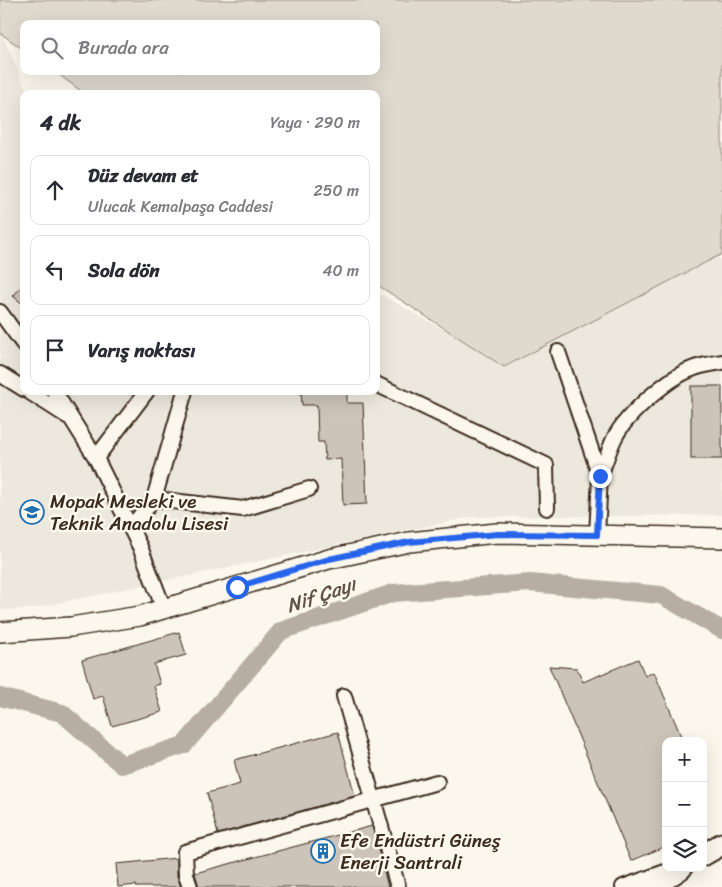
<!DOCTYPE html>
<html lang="tr">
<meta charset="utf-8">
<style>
body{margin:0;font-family:Sriracha,sans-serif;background:#f7f7f7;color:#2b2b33}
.controls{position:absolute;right:15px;bottom:15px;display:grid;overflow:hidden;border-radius:10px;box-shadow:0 5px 20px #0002}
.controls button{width:45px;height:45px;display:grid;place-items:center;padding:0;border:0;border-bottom:1px solid #e1e1e2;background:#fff;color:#2b2b33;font:25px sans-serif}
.stop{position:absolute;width:15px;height:15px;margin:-11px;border:4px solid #2563eb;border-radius:50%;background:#fff}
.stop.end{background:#2563eb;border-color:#fff;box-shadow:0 1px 5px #0008}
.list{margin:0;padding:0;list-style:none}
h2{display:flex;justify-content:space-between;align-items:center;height:65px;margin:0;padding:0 20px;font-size:21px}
h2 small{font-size:16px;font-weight:400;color:#7c7c81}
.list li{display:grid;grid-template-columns:32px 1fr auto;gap:15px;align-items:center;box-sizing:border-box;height:70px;margin:0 10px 10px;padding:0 10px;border:1px solid #e1e1e2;border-radius:10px}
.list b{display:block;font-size:19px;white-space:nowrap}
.list p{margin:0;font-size:16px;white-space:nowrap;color:#7c7c81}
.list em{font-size:16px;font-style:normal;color:#7c7c81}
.icon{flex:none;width:28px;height:28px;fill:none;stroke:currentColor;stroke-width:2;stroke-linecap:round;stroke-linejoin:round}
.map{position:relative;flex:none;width:722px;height:887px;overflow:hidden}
.search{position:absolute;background:#fff;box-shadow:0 5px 20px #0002;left:20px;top:20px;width:360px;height:55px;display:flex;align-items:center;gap:12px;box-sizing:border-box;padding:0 18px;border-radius:10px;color:#7c7c81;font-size:19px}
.panel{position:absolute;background:#fff;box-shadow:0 5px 20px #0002;left:20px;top:90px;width:360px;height:305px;border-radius:10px}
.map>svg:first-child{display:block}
.built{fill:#ede8dd}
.green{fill:#dfd9ce;stroke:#8d8276}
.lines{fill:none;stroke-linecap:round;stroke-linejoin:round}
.river{stroke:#b6aea2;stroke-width:18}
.building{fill:#ccc4b9;stroke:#3b2a1e}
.minor-casing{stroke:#3b2a1e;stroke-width:18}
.major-casing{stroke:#3b2a1e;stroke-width:22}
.highway-casing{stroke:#3b2a1e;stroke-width:25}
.minor{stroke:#fbf7ec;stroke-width:14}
.major{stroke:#fbf7ec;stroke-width:19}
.highway{stroke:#fbf7ec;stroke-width:21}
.route{stroke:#2563eb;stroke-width:6}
.labels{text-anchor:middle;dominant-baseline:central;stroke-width:5;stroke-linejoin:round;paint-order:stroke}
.poi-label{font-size:19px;fill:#3b2a1e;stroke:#fbf7ec;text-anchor:start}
.water-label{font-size:20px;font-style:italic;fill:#605246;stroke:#fbf7ec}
</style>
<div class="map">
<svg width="722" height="887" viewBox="0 0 722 887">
<rect width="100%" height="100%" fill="#fbf7ec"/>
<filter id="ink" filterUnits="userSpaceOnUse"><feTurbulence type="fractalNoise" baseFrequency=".02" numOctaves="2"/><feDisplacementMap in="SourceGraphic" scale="10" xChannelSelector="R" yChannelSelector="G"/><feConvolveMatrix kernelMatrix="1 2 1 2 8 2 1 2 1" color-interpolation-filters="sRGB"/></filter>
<g filter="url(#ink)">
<path class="built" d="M0 30 28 94H24V391H376V292L504 363 704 253 722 260V515L472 517 29 609 0 610Z"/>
<path class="green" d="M0 0H722V254L504 367 376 284V94H85L54 71H376V24H24V50L0 33Z"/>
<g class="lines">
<path class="river" d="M0 697 62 713 122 765 184 745 281 631 393 593 530 583 661 595 722 630"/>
</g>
<g class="building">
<path d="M24 284V305L13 296Z"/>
<rect x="691" y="386" width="31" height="73"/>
<path d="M301 391H347V403H363L367 504 343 505 341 459 325 460 324 442H318L317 405H302Z"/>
<path d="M179 632 186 655 154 664 160 684 154 686 162 712 112 726 103 696 93 699 82 660Z"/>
<path d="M638 659 645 676 654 672 683 741H666V846L631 861 549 666 577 668 583 682Z"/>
<path d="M338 732 355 796 218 834 207 793 240 784 234 760Z"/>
<path d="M372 826 388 887H199L195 873Z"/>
<path d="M177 858V876L181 887H136V885L118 887 116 864Z"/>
</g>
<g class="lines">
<g class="minor-casing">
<g id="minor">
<path d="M0 312 24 345"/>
<path d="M558 352 600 476 597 535"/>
<path d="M0 374 24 389"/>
<path d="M376 384 546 465 547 508"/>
<path d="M28 391 67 416"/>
<path d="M54 391 96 458 140 547 164 609"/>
<path d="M96 458 147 391"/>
<path d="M600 476C605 463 609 449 615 437 627 414 668 378 692 369 701 365 712 364 722 362"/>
<path d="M154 499 243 509 309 489"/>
<path d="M131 527 154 499 185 391"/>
<path d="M344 696 398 887"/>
<path d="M190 887 186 875 185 852 437 782"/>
<path d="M623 887 665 872"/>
</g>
</g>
<g class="major-casing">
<path id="major" d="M0 632 71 627 140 616 329 559 409 542 497 533 722 538"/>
</g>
<g class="highway-casing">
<g id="highway">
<path d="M703 855 722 844"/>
<path d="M653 887 681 868"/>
</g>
</g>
<use href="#minor" class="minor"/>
<use href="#major" class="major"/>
<use href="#highway" class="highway"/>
</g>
</g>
<g class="lines" filter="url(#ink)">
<path class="route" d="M237 587 329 559 409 542 498 534 597 535 600 476"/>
</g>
<defs>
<g id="school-ring" transform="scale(1.25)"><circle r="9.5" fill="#fbf7ec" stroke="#1f6fb2" stroke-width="1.5"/><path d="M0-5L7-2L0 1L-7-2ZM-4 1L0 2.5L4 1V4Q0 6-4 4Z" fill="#1f6fb2"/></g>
<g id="building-ring" transform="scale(1.25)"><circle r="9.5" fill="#fbf7ec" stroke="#1f6fb2" stroke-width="1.5"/><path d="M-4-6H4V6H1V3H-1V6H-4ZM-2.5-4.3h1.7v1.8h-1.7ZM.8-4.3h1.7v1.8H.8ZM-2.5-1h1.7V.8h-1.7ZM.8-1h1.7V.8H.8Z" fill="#1f6fb2"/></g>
</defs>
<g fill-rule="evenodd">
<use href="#school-ring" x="32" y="512"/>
<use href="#building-ring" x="323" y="851"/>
</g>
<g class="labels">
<g class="poi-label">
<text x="50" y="501">Mopak Mesleki ve<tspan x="50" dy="22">Teknik Anadolu Lisesi</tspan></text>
<text x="340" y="840">Efe Endüstri Güneş<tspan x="340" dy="22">Enerji Santrali</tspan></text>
</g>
<g class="water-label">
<text transform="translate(321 595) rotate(-19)">Nif Çayı</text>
</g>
</g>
</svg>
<div class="controls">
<button>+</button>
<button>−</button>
<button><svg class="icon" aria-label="layers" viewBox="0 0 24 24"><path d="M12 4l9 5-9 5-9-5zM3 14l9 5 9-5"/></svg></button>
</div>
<div class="stop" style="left:237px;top:587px"></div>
<div class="stop end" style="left:600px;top:476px"></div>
<div class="search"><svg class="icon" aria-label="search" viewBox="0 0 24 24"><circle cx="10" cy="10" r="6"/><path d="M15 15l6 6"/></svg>Burada ara</div>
<section class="panel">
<h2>4 dk<small>Yaya · 290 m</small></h2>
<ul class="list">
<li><svg class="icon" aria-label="ahead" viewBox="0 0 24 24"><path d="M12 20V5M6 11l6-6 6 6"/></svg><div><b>Düz devam et</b><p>Ulucak Kemalpaşa Caddesi</p></div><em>250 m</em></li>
<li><svg class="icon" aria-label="left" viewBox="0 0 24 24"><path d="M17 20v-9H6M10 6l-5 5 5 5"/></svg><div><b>Sola dön</b></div><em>40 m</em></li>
<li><svg class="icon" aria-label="arrive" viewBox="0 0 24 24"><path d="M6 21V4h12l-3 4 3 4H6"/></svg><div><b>Varış noktası</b></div></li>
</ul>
</section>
</div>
